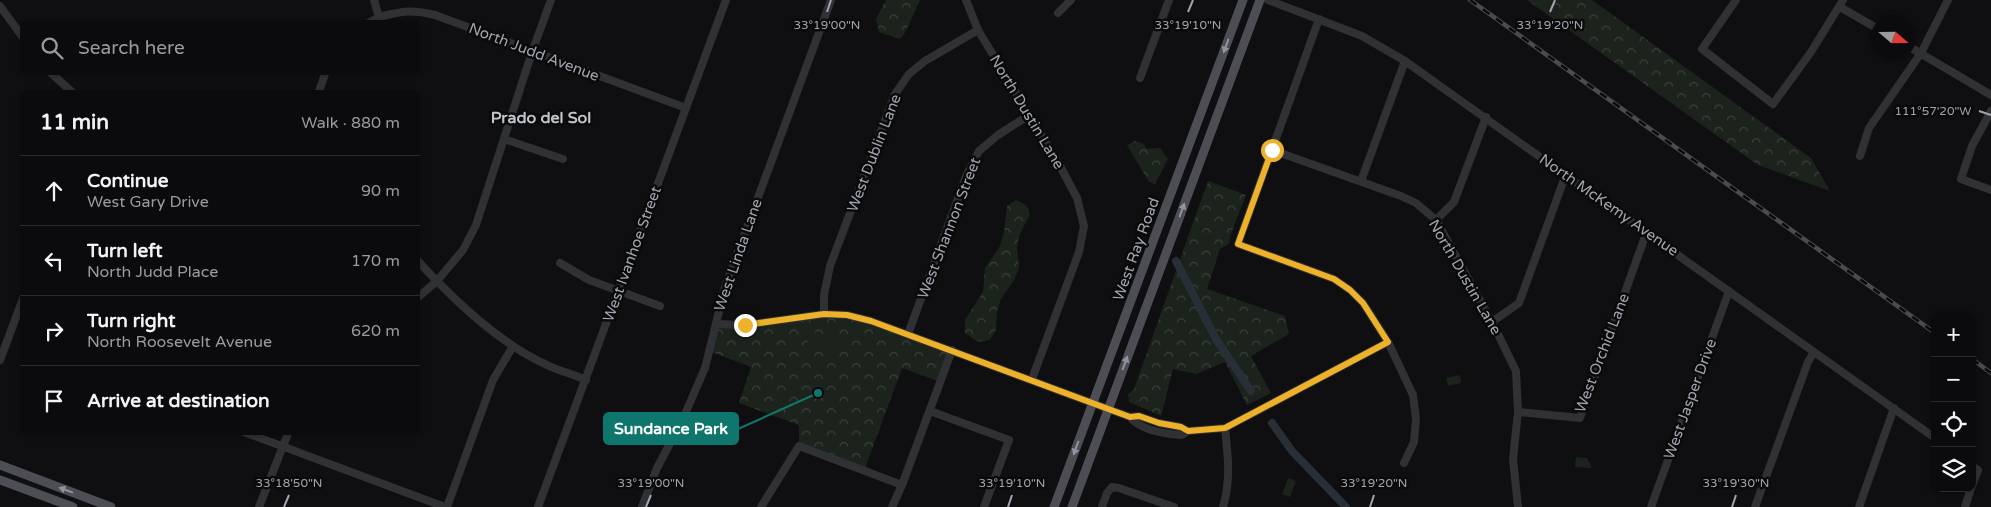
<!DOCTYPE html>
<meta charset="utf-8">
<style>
body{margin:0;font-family:"Varela Round",sans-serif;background:#19191b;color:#f1f3f6}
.controls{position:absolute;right:15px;bottom:15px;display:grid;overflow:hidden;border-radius:10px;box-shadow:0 1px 4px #0004}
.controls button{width:45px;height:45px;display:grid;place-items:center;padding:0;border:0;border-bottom:1px solid #2b2b2e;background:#0b0b0d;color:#f1f3f6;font:25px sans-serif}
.compass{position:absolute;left:1871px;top:15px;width:45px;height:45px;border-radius:50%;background:#0b0b0d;box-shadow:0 1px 4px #0004;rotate:110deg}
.stop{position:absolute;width:15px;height:15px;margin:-11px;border:4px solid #edb12a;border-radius:50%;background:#fff}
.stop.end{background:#edb12a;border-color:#fff;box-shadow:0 1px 5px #0008}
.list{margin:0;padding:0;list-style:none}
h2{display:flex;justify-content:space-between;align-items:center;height:65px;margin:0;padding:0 20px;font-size:21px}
h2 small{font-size:16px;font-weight:400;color:#9a9b9d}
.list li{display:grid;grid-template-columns:32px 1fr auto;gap:15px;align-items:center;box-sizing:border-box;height:70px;padding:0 20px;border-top:1px solid #2b2b2e}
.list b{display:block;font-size:19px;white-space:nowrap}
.list p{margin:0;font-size:16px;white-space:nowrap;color:#9a9b9d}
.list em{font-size:16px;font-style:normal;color:#9a9b9d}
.icon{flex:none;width:28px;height:28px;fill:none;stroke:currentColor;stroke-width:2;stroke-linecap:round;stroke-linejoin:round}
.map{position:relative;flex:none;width:1991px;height:507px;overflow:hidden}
.search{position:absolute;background:#0b0b0d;box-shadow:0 1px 4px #0004;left:20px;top:20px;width:400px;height:55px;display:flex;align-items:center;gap:12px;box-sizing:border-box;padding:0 18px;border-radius:10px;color:#9a9b9d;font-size:19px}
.panel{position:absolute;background:#0b0b0d;box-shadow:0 1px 4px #0004;left:20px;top:90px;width:400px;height:345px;border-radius:10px}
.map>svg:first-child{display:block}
.forest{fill:url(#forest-crowns)}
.pitch{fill:#1c231d}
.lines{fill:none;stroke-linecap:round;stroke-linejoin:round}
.canal{stroke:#282f36;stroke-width:8}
.minor{stroke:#303135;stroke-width:8}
.major{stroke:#4c4e54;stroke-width:9}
.rail-casing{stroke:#494b50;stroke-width:4.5}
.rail{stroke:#0a0a0b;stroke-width:2.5;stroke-dasharray:8;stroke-linecap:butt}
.oneway{fill:#90949e}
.route{stroke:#edb12a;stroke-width:6}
.ticks{fill:none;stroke:#a1a5b1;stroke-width:2}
.labels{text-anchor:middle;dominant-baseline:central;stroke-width:5;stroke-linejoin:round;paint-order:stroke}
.street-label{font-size:15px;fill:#a1a5b1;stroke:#0a0a0b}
.neighbourhood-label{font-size:16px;font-weight:bold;fill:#c1c4cd;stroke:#0a0a0b}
.ticks-label{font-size:12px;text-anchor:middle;fill:#a1a5b1;stroke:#0a0a0b;stroke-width:5;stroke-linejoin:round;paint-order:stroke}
.leader{fill:none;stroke:#0f766e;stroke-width:2}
.callout-dot{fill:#0f766e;stroke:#0a0a0b;stroke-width:2}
.callout{fill:#0f766e;stroke:#0f766e;stroke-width:2}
.callout-label{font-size:16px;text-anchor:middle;font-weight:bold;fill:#fff}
</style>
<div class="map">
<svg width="1991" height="507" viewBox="0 0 1991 507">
<defs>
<pattern id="forest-crowns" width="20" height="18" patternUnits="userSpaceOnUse" patternTransform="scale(1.25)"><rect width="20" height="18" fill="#1c231d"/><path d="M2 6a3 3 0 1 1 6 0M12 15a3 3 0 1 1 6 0" fill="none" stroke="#3a403b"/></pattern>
</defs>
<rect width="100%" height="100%" fill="#0f0f11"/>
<g class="forest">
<path d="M886 0H920L906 31 900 39 879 32 876 19Z"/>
<path d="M1527 0H1592L1811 158 1830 191 1758 165Z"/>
<path d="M1135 141 1144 144 1146 149 1160 148 1168 159 1155 184 1149 182 1127 145Z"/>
<path d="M1208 181 1246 195C1240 212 1232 227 1229 244L1220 249 1207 289 1285 316 1289 334 1251 356 1271 393 1247 405 1225 362 1196 374 1173 369 1161 416 1129 402 1128 394 1134 389Z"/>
<path d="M1016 200 1026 205 1030 214 1019 236 1017 248 1019 268 1014 280 1001 299 997 311 996 330 990 340 978 342 965 333V320L983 292 985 268 999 248 1004 233 1007 206Z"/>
<path d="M847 315 952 350 940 382 902 368 864 471 799 446V425L739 403 751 367 709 351 716 324Z"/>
</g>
<g class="pitch">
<path d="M811 331 838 339 833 355 806 347Z"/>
<path d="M1460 375 1461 383 1448 386 1446 378Z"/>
<path d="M1576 457 1587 458 1592 468 1575 467Z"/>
<path d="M1288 478 1296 481 1290 497 1282 494Z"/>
</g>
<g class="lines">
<g class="canal">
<path d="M1176 261 1216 339 1251 391"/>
<path d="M1272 423 1292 451 1346 507"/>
</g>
<g class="minor">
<path d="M966 0 978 30 1060 166 1077 198 1084 226 1079 252 1032 379"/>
<path d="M1268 0 1362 36 1405 61 1935 438"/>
<path d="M1736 0 1702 49 1773 104 1811 52 1843 0"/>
<path d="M0 6 24 39"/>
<path d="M1840 7 1878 29"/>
<path d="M1058 13 1071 0"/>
<path d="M379 17C403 11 411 9 435 15L686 108"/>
<path d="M1319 19 1238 244 1334 279 1350 290 1363 303 1388 342 1413 395 1416 419 1414 442 1404 463"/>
<path d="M367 24 379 17 374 0"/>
<path d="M1908 46 1991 95"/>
<path d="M49 71 74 94"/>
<path d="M1140 78 1169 0"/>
<path d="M318 94 326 71"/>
<path d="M1991 111 1972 146 1961 179 1991 190"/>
<path d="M504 139 563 159"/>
<path d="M1272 150 1401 196 1416 203 1436 220 1492 322 1516 371 1518 412 1513 459 1518 507"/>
<path d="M1860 156 1869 128 1921 53 1948 0"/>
<path d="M1361 181 1405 61"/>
<path d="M1436 220 1454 202 1486 117"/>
<path d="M416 259C453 299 497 342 547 365 559 371 573 374 586 380"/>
<path d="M560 263 589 280 660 306"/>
<path d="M416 299 437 281 463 250 476 225 532 52 551 0"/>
<path d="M824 314V295L830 266 895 94 909 74 925 61 978 30"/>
<path d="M1492 322 1519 303 1566 174"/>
<path d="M716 324 745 325 824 314 847 315 871 321 1130 417 1139 416 1159 423 1181 427 1188 431 1225 428 1388 342"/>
<path d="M908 334 967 174 979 151 998 135 1028 116"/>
<path d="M0 360 24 296"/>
<path d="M930 411 1009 440 984 507"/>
<path d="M1518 412 1580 418 1647 231"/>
<path d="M1130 417C1141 431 1166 434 1182 435L1188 431"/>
<path d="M241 431 445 507"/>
<path d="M1972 466 1978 470 1972 486"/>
<path d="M259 507 289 431"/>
<path d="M447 507 493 380 513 346"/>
<path d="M538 507 726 0"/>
<path d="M642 507 657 468 682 421 705 368 725 287 831 0"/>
<path d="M761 507 799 446 902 485"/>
<path d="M892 507 902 485 952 350"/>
<path d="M1102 507 1107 493 1112 487 1119 488 1174 507"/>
<path d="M1223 507C1231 481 1228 455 1225 428"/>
<path d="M1651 507 1729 291"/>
<path d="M1755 507 1808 362 1814 352"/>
<path d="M1859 507 1894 408"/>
<path d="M1965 507 1971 488"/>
</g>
<g class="major">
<path d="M0 465 111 507"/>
<path d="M0 480 73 507"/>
<path d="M1054 507 1243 0"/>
<path d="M1072 507 1260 0"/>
</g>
<g class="rail-casing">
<g id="rail">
<path d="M1470 0 1935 333"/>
<path d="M1972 359 1991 373"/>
</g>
</g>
<use href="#rail" class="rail"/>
</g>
<defs><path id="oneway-solid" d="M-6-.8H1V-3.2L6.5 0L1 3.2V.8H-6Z" transform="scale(1.25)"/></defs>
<g class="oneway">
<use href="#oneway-solid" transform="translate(1226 46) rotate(110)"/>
<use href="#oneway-solid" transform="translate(1182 210) rotate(-70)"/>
<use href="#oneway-solid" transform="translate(1125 363) rotate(-70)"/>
<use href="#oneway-solid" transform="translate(1076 448) rotate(110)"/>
<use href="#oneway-solid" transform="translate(66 490) rotate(-160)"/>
</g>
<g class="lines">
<path class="route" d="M745 325 824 314 847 315 871 321 1130 417 1139 416 1159 423 1181 427 1188 431 1225 428 1388 342 1363 303 1350 290 1334 279 1238 244 1272 150"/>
</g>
<path class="ticks" d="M827 12 831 0M1188 12 1193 0M1550 12 1555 0M1979 111 1991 115M284 507 289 495M646 507 651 495M1008 507 1012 495M1370 507 1374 495M1732 507 1736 495"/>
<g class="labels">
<g class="street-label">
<text transform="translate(534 52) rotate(21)">North Judd Avenue</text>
<text transform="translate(1027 112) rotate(59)">North Dustin Lane</text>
<text transform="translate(874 153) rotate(-69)">West Dublin Lane</text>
<text transform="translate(1609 205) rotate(35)">North McKemy Avenue</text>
<text transform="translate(949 228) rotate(-69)">West Shannon Street</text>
<text transform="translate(1136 249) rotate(-70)">West Ray Road</text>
<text transform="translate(632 254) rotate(-70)">West Ivanhoe Street</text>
<text transform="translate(738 255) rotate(-71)">West Linda Lane</text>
<text transform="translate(1465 277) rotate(60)">North Dustin Lane</text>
<text transform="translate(1602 353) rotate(-69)">West Orchid Lane</text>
<text transform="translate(1690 399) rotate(-70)">West Jasper Drive</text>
</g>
<g class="neighbourhood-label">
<text x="541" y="118">Prado del Sol</text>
</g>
</g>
<g class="ticks-label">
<text x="1550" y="29">33°19'20"N</text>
<text x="827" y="29">33°19'00"N</text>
<text x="1188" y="29">33°19'10"N</text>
<text x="1933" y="115">111°57'20"W</text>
<text x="289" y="487">33°18'50"N</text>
<text x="651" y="487">33°19'00"N</text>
<text x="1012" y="487">33°19'10"N</text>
<text x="1374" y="487">33°19'20"N</text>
<text x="1736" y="487">33°19'30"N</text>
</g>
<path class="leader" d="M818 393L738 429"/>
<circle class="callout-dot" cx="818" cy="393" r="5"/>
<rect class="callout" x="604" y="413" width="134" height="31" rx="5"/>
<g class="callout-label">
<text x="671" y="434">Sundance Park</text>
</g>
</svg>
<div class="controls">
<button>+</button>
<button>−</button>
<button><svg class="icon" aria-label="locate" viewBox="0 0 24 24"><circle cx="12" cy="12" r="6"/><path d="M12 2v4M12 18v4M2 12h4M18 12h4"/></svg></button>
<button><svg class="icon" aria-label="layers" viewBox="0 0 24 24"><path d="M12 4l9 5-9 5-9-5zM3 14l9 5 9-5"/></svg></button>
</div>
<svg class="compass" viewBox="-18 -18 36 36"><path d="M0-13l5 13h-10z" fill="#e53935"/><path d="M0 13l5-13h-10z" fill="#9a9b9d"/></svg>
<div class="stop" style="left:1272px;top:150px"></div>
<div class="stop end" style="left:745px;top:325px"></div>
<div class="search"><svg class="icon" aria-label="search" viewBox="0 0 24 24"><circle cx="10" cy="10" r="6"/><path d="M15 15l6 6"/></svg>Search here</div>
<section class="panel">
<h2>11 min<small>Walk · 880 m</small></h2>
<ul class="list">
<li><svg class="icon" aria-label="ahead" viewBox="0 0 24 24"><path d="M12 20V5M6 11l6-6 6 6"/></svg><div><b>Continue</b><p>West Gary Drive</p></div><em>90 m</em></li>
<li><svg class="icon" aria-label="left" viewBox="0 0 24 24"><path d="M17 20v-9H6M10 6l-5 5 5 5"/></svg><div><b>Turn left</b><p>North Judd Place</p></div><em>170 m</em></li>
<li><svg class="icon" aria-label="right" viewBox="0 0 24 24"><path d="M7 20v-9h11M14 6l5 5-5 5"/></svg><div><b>Turn right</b><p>North Roosevelt Avenue</p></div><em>620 m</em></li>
<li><svg class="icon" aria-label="arrive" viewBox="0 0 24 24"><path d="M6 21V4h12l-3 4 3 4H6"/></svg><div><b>Arrive at destination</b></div></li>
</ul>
</section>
</div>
